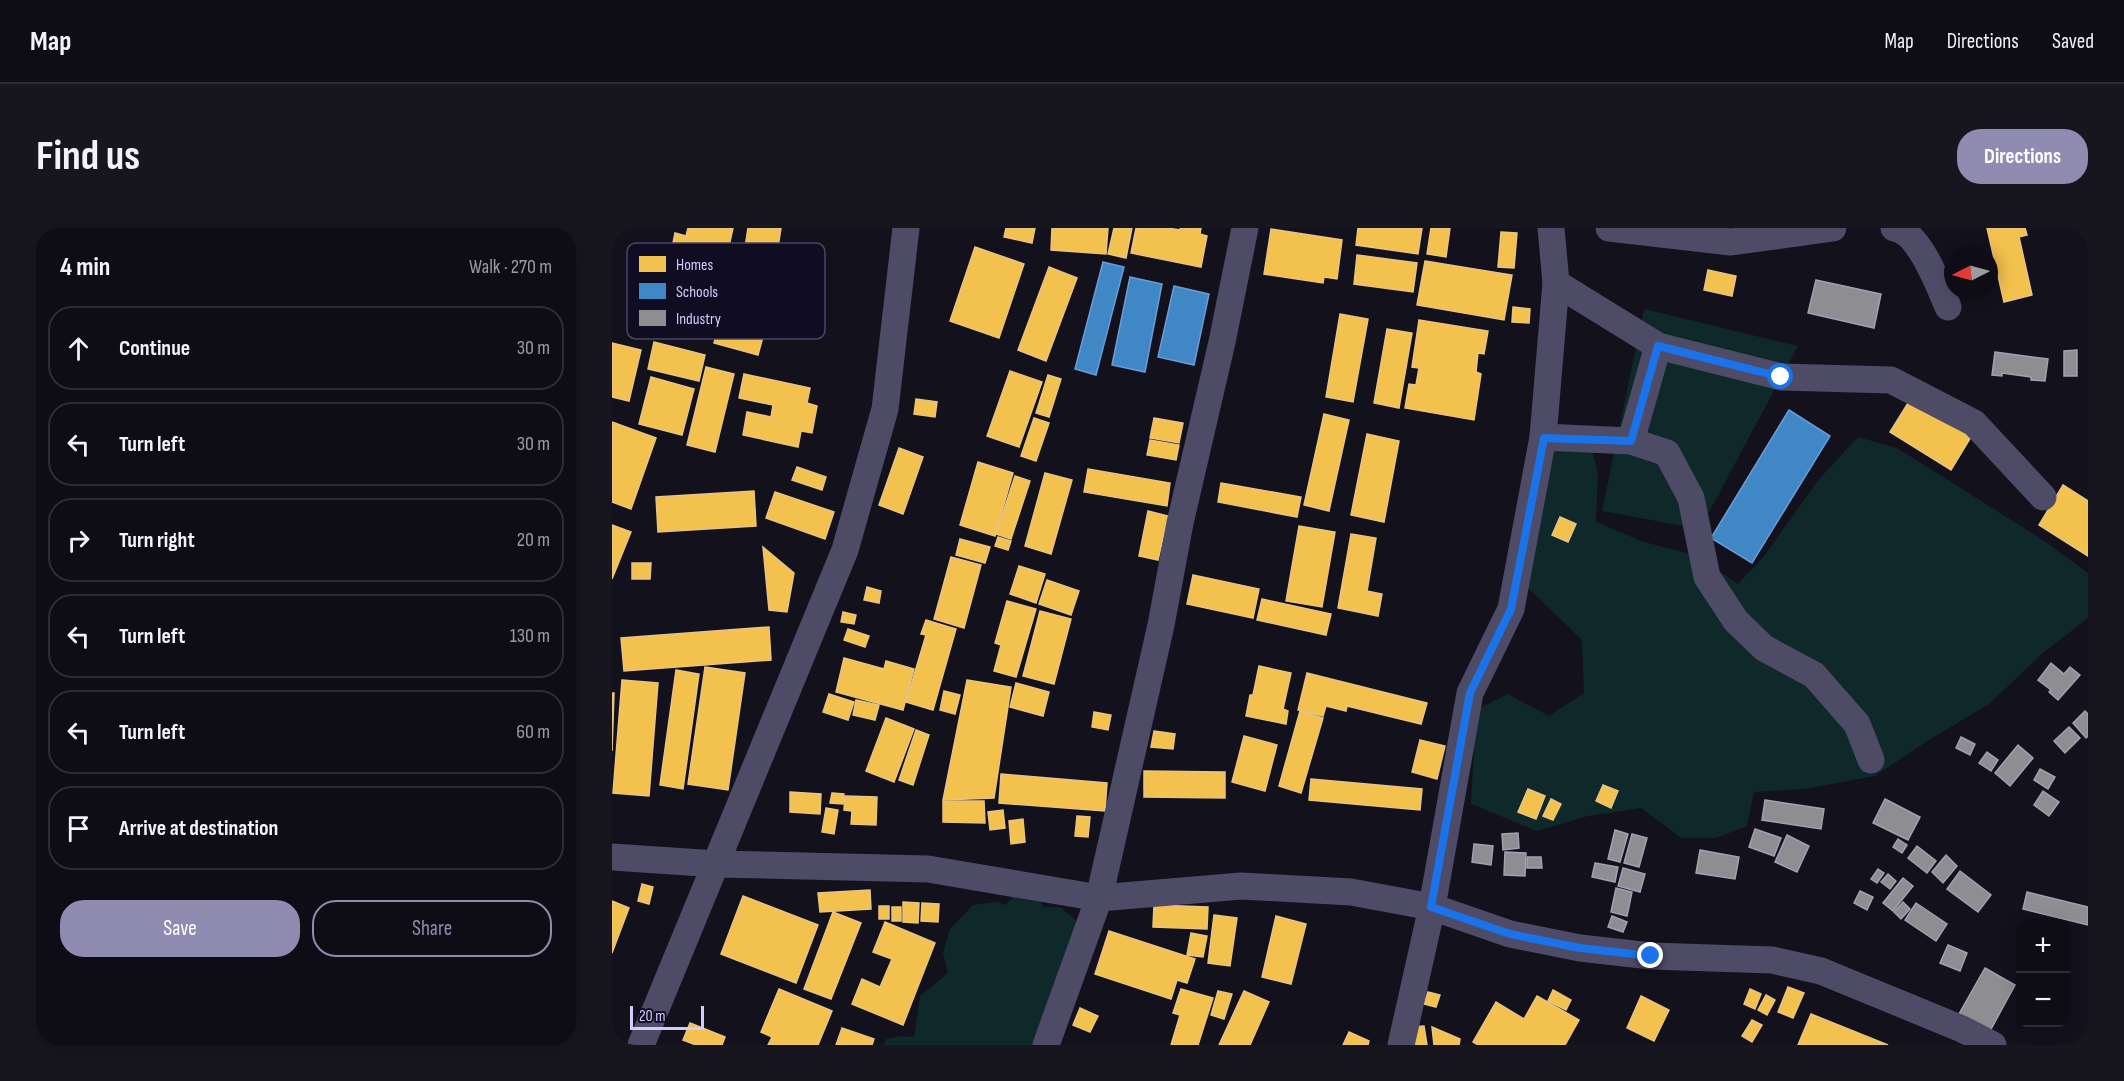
<!DOCTYPE html>
<meta charset="utf-8">
<style>
body{margin:0;font-family:"Sofia Sans Condensed",sans-serif;background:#17161e;color:#f1f3f6}
.controls{position:absolute;right:18px;bottom:18px;display:grid;overflow:hidden;border-radius:12px;box-shadow:0 3px 15px #0003}
.controls button{width:54px;height:54px;display:grid;place-items:center;padding:0;border:0;border-bottom:2px solid #2e2d34;background:#0e0d15;color:#f1f3f6;font:30px sans-serif}
.compass{position:absolute;left:1332px;top:18px;width:54px;height:54px;border-radius:50%;background:#0e0d15;box-shadow:0 3px 15px #0003;rotate:264deg}
.scale{position:absolute;left:18px;bottom:15px;width:74px;box-sizing:border-box;padding-left:6px;border:3px solid #d3ccff;border-top:0;font-size:16px;line-height:21px;white-space:nowrap;color:#d3ccff;-webkit-text-stroke:4px #100c21;paint-order:stroke}
.stop{position:absolute;width:18px;height:18px;margin:-14px;border:4px solid #1a73e8;border-radius:50%;background:#fff}
.stop.end{background:#1a73e8;border-color:#fff;box-shadow:0 2px 6px #0008}
.list{margin:0;padding:0;list-style:none}
h2{display:flex;justify-content:space-between;align-items:center;height:78px;margin:0;padding:0 24px;font-size:26px}
h2 small{font-size:20px;font-weight:400;color:#9b9ca0}
.list li{display:grid;grid-template-columns:39px 1fr auto;gap:18px;align-items:center;box-sizing:border-box;height:84px;margin:0 12px 12px;padding:0 12px;border:2px solid #2e2d34;border-radius:24px}
.list b{display:block;font-size:22px;white-space:nowrap}
.list em{font-size:20px;font-style:normal;color:#9b9ca0}
.actions{display:flex;gap:12px;padding:18px 24px}
.actions a{flex:1;padding:14px 0;border:2px solid #908bb0;border-radius:24px;text-align:center;font-size:21px;color:#908bb0}
.actions .main{background:#908bb0;color:#fff}
.icon{flex:none;width:33px;height:33px;fill:none;stroke:currentColor;stroke-width:2;stroke-linecap:round;stroke-linejoin:round}
.map{position:relative;flex:none;width:1476px;height:817px;overflow:hidden;border-radius:24px}
header{display:flex;align-items:center;gap:36px;box-sizing:border-box;height:84px;padding:0 30px;background:#0e0d15;border-bottom:2px solid #2e2d34}
header strong{font-size:28px}
nav{display:flex;gap:33px;margin-inline-start:auto;font-size:21px}
.intro{display:flex;align-items:center;justify-content:space-between;box-sizing:border-box;height:144px;padding:0 36px}
h1{margin:0;font-size:42px}
.button{padding:15px 27px;border-radius:24px;background:#908bb0;color:#fff;font-size:21px;font-weight:700}
main{display:flex;gap:36px;padding:0 36px}
aside{flex:1;background:#0e0d15;border-radius:24px;box-shadow:0 3px 15px #0003}
.map>svg:first-child{display:block}
.green{fill:#0f282a}
.homes{fill:#f2c14e;stroke:#e9c483;stroke-width:1.5}
.schools{fill:#3f88c5;stroke:#6b9cd6;stroke-width:1.5}
.industry{fill:#8d8d92;stroke:#a2a0b3;stroke-width:1.5}
.lines{fill:none;stroke-linecap:round;stroke-linejoin:round}
.minor{stroke:#4d4b66;stroke-width:27}
.route{stroke:#1a73e8;stroke-width:8}
.key{fill:#100c21;stroke:#4a4664;stroke-width:1.5}
.key-label{font-size:16px;fill:#d3ccff}
</style>
<header>
<strong>Map</strong>
<nav><a>Map</a><a>Directions</a><a>Saved</a></nav>
</header>
<div class="intro"><h1>Find us</h1><a class="button">Directions</a></div>
<main>
<aside>
<h2>4 min<small>Walk · 270 m</small></h2>
<ul class="list">
<li><svg class="icon" aria-label="ahead" viewBox="0 0 24 24"><path d="M12 20V5M6 11l6-6 6 6"/></svg><div><b>Continue</b></div><em>30 m</em></li>
<li><svg class="icon" aria-label="left" viewBox="0 0 24 24"><path d="M17 20v-9H6M10 6l-5 5 5 5"/></svg><div><b>Turn left</b></div><em>30 m</em></li>
<li><svg class="icon" aria-label="right" viewBox="0 0 24 24"><path d="M7 20v-9h11M14 6l5 5-5 5"/></svg><div><b>Turn right</b></div><em>20 m</em></li>
<li><svg class="icon" aria-label="left" viewBox="0 0 24 24"><path d="M17 20v-9H6M10 6l-5 5 5 5"/></svg><div><b>Turn left</b></div><em>130 m</em></li>
<li><svg class="icon" aria-label="left" viewBox="0 0 24 24"><path d="M17 20v-9H6M10 6l-5 5 5 5"/></svg><div><b>Turn left</b></div><em>60 m</em></li>
<li><svg class="icon" aria-label="arrive" viewBox="0 0 24 24"><path d="M6 21V4h12l-3 4 3 4H6"/></svg><div><b>Arrive at destination</b></div></li>
</ul>
<div class="actions"><a class="main">Save</a><a>Share</a></div>
</aside>
<div class="map">
<svg width="1476" height="817" viewBox="0 0 1476 817">
<rect width="100%" height="100%" fill="#13111c"/>
<g class="green">
<path d="M1032 81 1186 118 1088 301 990 283Z"/>
<path d="M1246 209 1285 220 1431 312 1476 345V390L1431 425 1377 476 1317 512 1263 548 1193 561 1142 564 1135 598 1104 610H1069L1029 580 976 588 925 603 859 576 864 482 896 466 937 488 972 465 970 412 916 360 941 221 978 215 986 245 984 294 1029 313 1085 328 1126 356 1152 328 1208 250Z"/>
<path d="M401 669 427 672 432 679H448L464 692 457 729 421 817H272L274 811 288 808 302 809 308 768 336 745 331 725 338 701 361 677 384 674 394 677Z"/>
</g>
<g class="homes">
<path d="M76 0H121L113 37 59 25 63 5 74 8Z"/>
<path d="M136 0H169L162 45 130 39Z"/>
<path d="M394 0H423L420 15 392 9Z"/>
<path d="M440 0H496L494 26 439 22Z"/>
<path d="M502 0H520L514 30 496 26Z"/>
<path d="M524 0H556L568 2V0H589L588 6 595 8 589 39 519 25Z"/>
<path d="M746 0H810L806 26 744 17Z"/>
<path d="M819 0H838L834 29 815 26Z"/>
<path d="M1375 0H1413L1415 7 1407 9 1420 67 1392 74Z"/>
<path d="M659 1 730 12 725 51 712 49 711 55 652 46Z"/>
<path d="M889 4 905 5 902 40 886 39Z"/>
<path d="M363 19 412 36 387 110 338 93Z"/>
<path d="M745 27 805 35 801 64 742 56Z"/>
<path d="M813 33 900 47 892 92 805 77Z"/>
<path d="M437 39 465 50 434 133 406 122Z"/>
<path d="M1096 42 1124 48 1120 68 1092 62Z"/>
<path d="M121 49 164 61 146 127 102 115Z"/>
<path d="M901 79 918 81 917 95 900 94Z"/>
<path d="M728 86 756 91 741 174 714 169Z"/>
<path d="M807 92 876 103 872 126 866 125 864 144 869 146 862 192 793 180 797 156 804 157 807 140 800 139Z"/>
<path d="M775 101 800 105 787 180 762 175Z"/>
<path d="M42 114 93 127 87 153 36 141Z"/>
<path d="M0 115 29 122 17 173 0 169Z"/>
<path d="M94 139 122 146 103 224 75 217Z"/>
<path d="M398 143 430 154 407 219 375 208Z"/>
<path d="M132 146 198 160 195 175 205 178 200 205 189 203 186 219 131 207 135 184 159 189 161 177 127 170Z"/>
<path d="M436 147 449 151 437 189 424 185Z"/>
<path d="M39 149 82 161 70 207 27 196Z"/>
<path d="M1301 167 1362 204 1339 242 1278 204Z"/>
<path d="M304 171 325 174 323 189 302 186Z"/>
<path d="M712 186 737 192 717 283 692 277Z"/>
<path d="M422 190 437 195 424 233 409 228Z"/>
<path d="M542 190 571 195 567 215 538 210Z"/>
<path d="M0 194 44 210 19 281 0 274Z"/>
<path d="M755 206 787 213 772 294 739 287Z"/>
<path d="M538 212 567 217 564 232 535 227Z"/>
<path d="M287 220 311 229 291 286 267 277Z"/>
<path d="M366 234 401 245 383 308 348 297Z"/>
<path d="M185 239 214 249 210 262 180 252Z"/>
<path d="M476 241 558 255 555 278 472 264Z"/>
<path d="M433 245 460 252 439 326 413 318Z"/>
<path d="M403 248 418 253 399 311 384 306Z"/>
<path d="M609 255 689 269 685 289 606 274Z"/>
<path d="M1451 257 1476 273V328L1427 297Z"/>
<path d="M142 263 144 298 46 304 44 269Z"/>
<path d="M163 264 222 284 213 311 154 290Z"/>
<path d="M536 283 556 288 546 332 527 328Z"/>
<path d="M948 289 964 296 956 314 940 307Z"/>
<path d="M0 297 19 304 0 351Z"/>
<path d="M687 298 723 304 710 379 674 373Z"/>
<path d="M739 306 764 310 755 363 770 366 766 388 726 380Z"/>
<path d="M386 309 399 313 396 322 383 318Z"/>
<path d="M348 311 378 319 373 335 344 327Z"/>
<path d="M151 319 182 345 175 384 157 382Z"/>
<path d="M339 329 369 337 352 400 322 391Z"/>
<path d="M20 335H39L38 351H20Z"/>
<path d="M407 338 433 346 424 375 398 366Z"/>
<path d="M581 347 647 361 641 390 575 376Z"/>
<path d="M435 352 467 363 459 387 427 376Z"/>
<path d="M255 359 269 363 267 375 252 372Z"/>
<path d="M650 371 719 386 714 407 645 392Z"/>
<path d="M395 373 424 381 404 449 382 443 389 417 383 415Z"/>
<path d="M428 383 459 391 442 456 411 448Z"/>
<path d="M231 384 244 387 242 396 229 394Z"/>
<path d="M314 392 344 401 321 482 294 474 314 407 309 406Z"/>
<path d="M157 399 159 432 12 443 9 410Z"/>
<path d="M236 401 257 408 253 419 232 412Z"/>
<path d="M232 430 272 441 274 433 302 441 291 482 224 464Z"/>
<path d="M647 438 679 445 671 481 676 483 674 496 634 488 638 467H641Z"/>
<path d="M93 439 133 445 116 562 76 556Z"/>
<path d="M64 442 87 446 71 561 48 557Z"/>
<path d="M695 445 815 475 809 496 735 478 734 483 714 478 711 488 686 482Z"/>
<path d="M10 452 46 455 37 568 1 565Z"/>
<path d="M355 452 399 459 382 570 331 572Z"/>
<path d="M404 455 437 464 431 488 398 479Z"/>
<path d="M332 463 348 467 343 486 328 482Z"/>
<path d="M0 465H2L0 523Z"/>
<path d="M217 466 242 474 236 492 211 484Z"/>
<path d="M244 472 267 477 263 492 241 487Z"/>
<path d="M688 483 711 490 689 565 667 558Z"/>
<path d="M482 484 499 487 496 502 480 499Z"/>
<path d="M274 490 302 501 282 554 254 543Z"/>
<path d="M304 502 317 507 301 557 287 552Z"/>
<path d="M542 503 563 506 561 521 539 519Z"/>
<path d="M632 508 665 517 653 563 620 554Z"/>
<path d="M808 512 833 518 825 551 800 544Z"/>
<path d="M532 543 613 544V570L532 569Z"/>
<path d="M389 546 495 555 493 583 387 575Z"/>
<path d="M699 551 810 561 808 582 697 572Z"/>
<path d="M991 557 1006 563 999 580 984 573Z"/>
<path d="M916 561 933 568 924 591 906 584Z"/>
<path d="M178 564 209 566 208 586 178 584Z"/>
<path d="M220 565 232 566 231 576 218 575Z"/>
<path d="M233 568 265 569 264 597 239 596 240 583 232 582Z"/>
<path d="M939 571 949 576 941 592 931 588Z"/>
<path d="M331 573H372L373 595 331 594Z"/>
<path d="M214 580 226 582 222 606 210 604Z"/>
<path d="M391 582 393 600 378 602 376 584Z"/>
<path d="M465 588 478 589 476 609 463 608Z"/>
<path d="M411 591 413 614 399 616 397 593Z"/>
<path d="M30 656 41 659 37 676 26 673Z"/>
<path d="M258 662 259 681 208 684 206 665Z"/>
<path d="M131 668 206 697 184 755 109 726Z"/>
<path d="M0 673 17 680 0 725Z"/>
<path d="M291 674 307 675 306 695 291 694Z"/>
<path d="M310 675 327 676 326 694 309 693Z"/>
<path d="M542 677 596 679 595 701 541 699Z"/>
<rect x="267" y="678" width="10" height="13"/>
<rect x="280" y="679" width="9" height="14"/>
<path d="M221 684 249 695 219 771 192 761Z"/>
<path d="M602 687 625 690 618 738 596 735Z"/>
<path d="M664 688 694 696 679 756 650 749Z"/>
<path d="M273 694 323 715 291 797 240 776 250 751 268 759 280 731 261 724Z"/>
<path d="M497 703 583 731 575 755 565 752 559 771 483 746Z"/>
<path d="M579 705 595 708 591 729 575 727Z"/>
<path d="M1176 759 1192 765 1181 790 1166 784Z"/>
<path d="M167 761 220 783 206 817H156L160 809 149 804Z"/>
<path d="M569 761 601 770 586 817H559L568 787 561 785Z"/>
<path d="M1138 761 1149 766 1143 781 1132 776Z"/>
<path d="M941 762 959 772 954 782 936 773Z"/>
<path d="M606 763 620 766 612 791 599 787Z"/>
<path d="M632 763 657 774 638 817H607Z"/>
<path d="M816 764 828 767 824 779 812 776Z"/>
<path d="M1154 767 1163 772 1155 787 1146 782Z"/>
<path d="M925 768 967 792 953 817H866L861 814 884 774 912 791Z"/>
<path d="M1029 768 1057 782 1042 813 1015 800Z"/>
<path d="M468 780 486 788 478 804 461 797Z"/>
<path d="M1199 786 1276 817H1186Z"/>
<path d="M1140 792 1150 797 1140 814 1130 808Z"/>
<path d="M78 795 113 809 110 817H84L71 812Z"/>
<path d="M812 798 815 817H802L800 799Z"/>
<path d="M820 799 848 811 847 817H822Z"/>
<path d="M230 800 262 811 260 817H224Z"/>
<path d="M737 804 757 813 756 817H731Z"/>
</g>
<g class="schools">
<path d="M491 34 512 39 484 147 463 141Z"/>
<path d="M518 49 550 56 533 144 500 137Z"/>
<path d="M562 58 597 66 582 137 546 129Z"/>
<path d="M1177 182 1218 208 1140 335 1099 310Z"/>
</g>
<g class="industry">
<path d="M1204 52 1269 66 1262 100 1196 85Z"/>
<path d="M1465 122V148H1452V123Z"/>
<path d="M1383 124 1436 131 1433 153 1419 152V149L1390 145V148L1380 147Z"/>
<path d="M1439 435 1452 446 1458 439 1468 447 1446 472 1437 464 1439 462 1426 452Z"/>
<path d="M1473 483 1476 486V508L1474 510 1461 495Z"/>
<path d="M1457 499 1468 510 1453 525 1442 513Z"/>
<path d="M1349 509 1363 516 1358 527 1344 520Z"/>
<path d="M1406 517 1421 530 1398 558 1383 545Z"/>
<path d="M1375 524 1386 532 1379 543 1367 535Z"/>
<path d="M1428 541 1443 549 1436 561 1422 552Z"/>
<path d="M1431 563 1447 574 1437 588 1422 577Z"/>
<path d="M1273 571 1308 589 1296 612 1261 595Z"/>
<path d="M1153 572 1212 581 1209 601 1150 592Z"/>
<path d="M1143 601 1169 610 1162 628 1137 619Z"/>
<path d="M1003 602 1016 606 1008 634 996 631Z"/>
<path d="M906 605 907 620 891 622 890 606Z"/>
<path d="M1020 606 1035 610 1027 639 1012 635Z"/>
<path d="M1175 607 1197 618 1185 644 1163 634Z"/>
<path d="M1286 611 1295 617 1290 625 1281 619Z"/>
<path d="M862 616 881 618 879 637 860 634Z"/>
<path d="M1305 618 1324 633 1315 645 1296 630Z"/>
<path d="M1088 622 1127 629 1123 651 1084 645Z"/>
<path d="M893 624 914 625 913 648 892 647Z"/>
<path d="M1334 627 1345 638 1331 655 1320 644Z"/>
<path d="M915 629H929L930 640H915Z"/>
<path d="M983 635 1006 639 1003 654 980 649Z"/>
<path d="M1011 640 1033 646 1028 664 1006 658Z"/>
<path d="M1266 641 1272 645 1265 655 1259 651Z"/>
<path d="M1348 643 1379 667 1366 684 1335 661Z"/>
<path d="M1276 646 1284 653 1278 661 1269 654Z"/>
<path d="M1291 650 1301 658 1281 683 1271 675Z"/>
<path d="M1004 660 1020 664 1015 688 999 684Z"/>
<path d="M1248 663 1261 669 1255 682 1242 675Z"/>
<path d="M1415 664 1476 679V697L1411 681Z"/>
<path d="M1291 674 1298 681 1289 691 1282 684Z"/>
<path d="M1304 675 1335 696 1324 713 1293 692Z"/>
<path d="M1000 688 1015 694 1011 704 996 699Z"/>
<path d="M1336 717 1355 725 1348 743 1328 735Z"/>
<path d="M1373 740 1403 757 1378 803 1347 786Z"/>
</g>
<g class="lines">
<g class="minor">
<path d="M997 0 1119 14 1221 0"/>
<path d="M1282 0C1307 3 1327 58 1336 79"/>
<path d="M944 55 1046 118 1169 149 1279 152 1362 195 1431 269"/>
<path d="M931 209 1019 213 1055 225 1079 270 1095 349 1124 393 1152 420 1202 447 1245 496 1259 532"/>
<path d="M1019 213 1046 118"/>
<path d="M0 629 105 636 316 641 487 670 629 658 739 664 820 679 898 706 968 720 1039 728 1160 732 1209 743 1350 801 1381 817"/>
<path d="M29 817 233 322 273 181 294 0"/>
<path d="M434 817 487 670 549 397 568 295 610 114 633 0"/>
<path d="M789 817 820 679 858 465 899 381 931 209 944 55 939 0"/>
</g>
</g>
<g class="lines">
<path class="route" d="M1039 728 968 720 898 706 819 679 858 465 899 381 932 210 1019 213 1046 118 1169 149"/>
</g>
<rect x="15" y="15" width="198" height="96" rx="9" class="key"/>
<rect x="27" y="28" width="27" height="16" fill="#f2c14e"/>
<rect x="27" y="55" width="27" height="16" fill="#3f88c5"/>
<rect x="27" y="82" width="27" height="16" fill="#8d8d92"/>
<g class="key-label">
<text x="64" y="42">Homes</text>
<text x="64" y="69">Schools</text>
<text x="64" y="96">Industry</text>
</g>
</svg>
<div class="controls">
<button>+</button>
<button>−</button>
</div>
<svg class="compass" viewBox="-18 -18 36 36"><path d="M0-13l5 13h-10z" fill="#e53935"/><path d="M0 13l5-13h-10z" fill="#9b9ca0"/></svg>
<div class="scale">20 m</div>
<div class="stop" style="left:1169px;top:149px"></div>
<div class="stop end" style="left:1039px;top:728px"></div>
</div>
</main>
